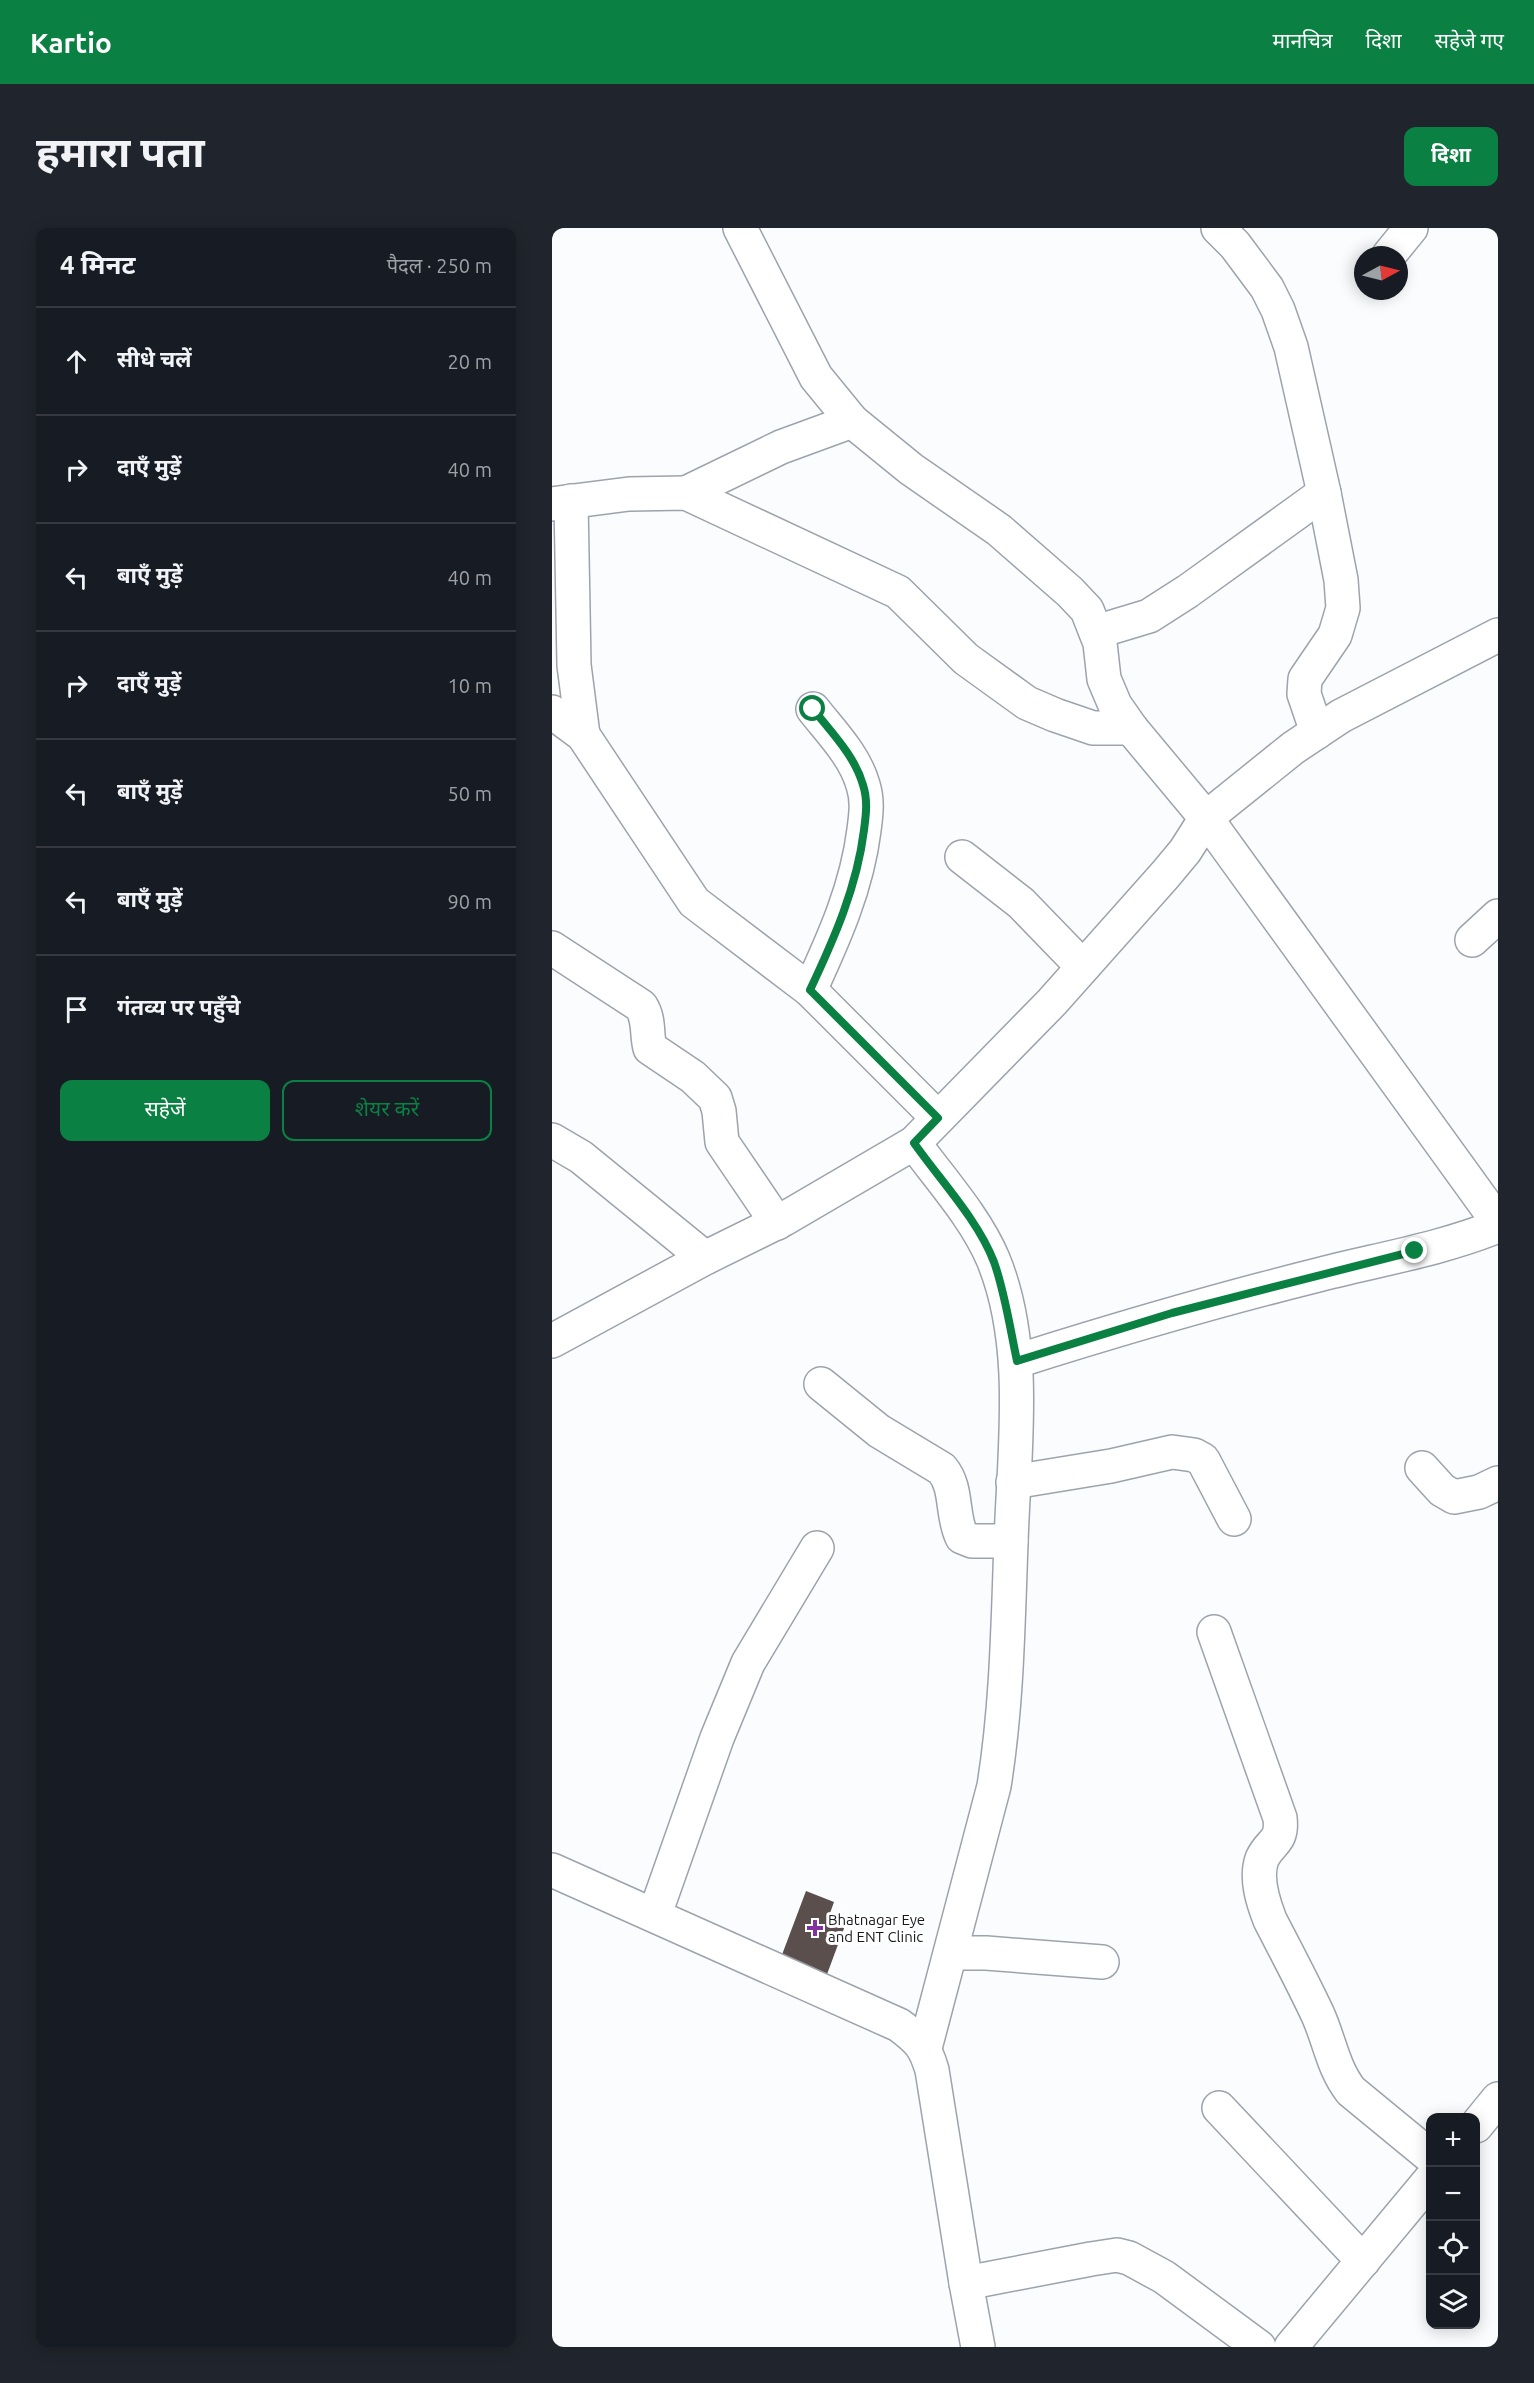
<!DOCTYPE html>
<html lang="hi">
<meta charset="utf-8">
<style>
body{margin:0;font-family:Ubuntu,"Noto Sans Devanagari",sans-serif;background:#20242c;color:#f1f3f6}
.controls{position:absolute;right:18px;bottom:18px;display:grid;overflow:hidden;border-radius:12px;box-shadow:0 3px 15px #0003}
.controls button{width:54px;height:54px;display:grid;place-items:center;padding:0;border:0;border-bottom:2px solid #363941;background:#171b24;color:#f1f3f6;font:30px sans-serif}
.compass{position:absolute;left:802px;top:18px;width:54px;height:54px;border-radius:50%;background:#171b24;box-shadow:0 3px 15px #0003;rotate:83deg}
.stop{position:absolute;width:18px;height:18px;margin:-14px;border:4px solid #0b8043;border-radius:50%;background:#fff}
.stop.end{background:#0b8043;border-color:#fff;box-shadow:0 2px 6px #0008}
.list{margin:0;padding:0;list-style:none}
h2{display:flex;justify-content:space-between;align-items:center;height:78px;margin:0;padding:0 24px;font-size:26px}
h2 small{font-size:20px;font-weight:400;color:#9ea1a6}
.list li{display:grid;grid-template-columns:39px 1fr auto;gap:18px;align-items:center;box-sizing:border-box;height:108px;padding:0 24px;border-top:2px solid #363941}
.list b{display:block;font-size:22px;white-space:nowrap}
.list em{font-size:20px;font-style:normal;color:#9ea1a6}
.actions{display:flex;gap:12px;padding:18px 24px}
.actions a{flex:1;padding:14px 0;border:2px solid #0b8043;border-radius:12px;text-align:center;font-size:21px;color:#0b8043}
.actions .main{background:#0b8043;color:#fff}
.icon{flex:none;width:33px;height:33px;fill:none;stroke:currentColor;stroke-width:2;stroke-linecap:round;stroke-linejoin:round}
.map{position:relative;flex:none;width:946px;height:2119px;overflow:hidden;border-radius:12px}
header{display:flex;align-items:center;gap:36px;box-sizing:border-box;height:84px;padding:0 30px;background:#0b8043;color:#fff}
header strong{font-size:28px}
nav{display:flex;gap:33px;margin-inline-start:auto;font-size:21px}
.intro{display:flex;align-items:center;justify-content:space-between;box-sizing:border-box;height:144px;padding:0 36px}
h1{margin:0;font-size:42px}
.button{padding:15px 27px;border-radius:12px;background:#0b8043;color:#fff;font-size:21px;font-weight:700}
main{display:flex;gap:36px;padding:0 36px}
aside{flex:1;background:#171b24;border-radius:12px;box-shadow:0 3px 15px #0003}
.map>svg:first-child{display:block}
.building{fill:#5a4f4d}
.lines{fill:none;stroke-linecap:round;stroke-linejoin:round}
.minor-casing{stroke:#9da3ad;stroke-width:36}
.minor{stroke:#fff;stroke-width:33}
.route{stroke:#0b8043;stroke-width:8}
.poi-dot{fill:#8332a2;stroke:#fff;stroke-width:2}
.labels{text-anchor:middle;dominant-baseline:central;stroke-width:6;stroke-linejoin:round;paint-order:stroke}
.poi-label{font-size:15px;fill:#181a1e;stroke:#fff;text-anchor:start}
</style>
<header>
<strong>Kartio</strong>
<nav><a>मानचित्र</a><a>दिशा</a><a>सहेजे गए</a></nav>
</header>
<div class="intro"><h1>हमारा पता</h1><a class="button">दिशा</a></div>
<main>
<aside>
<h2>4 मिनट<small>पैदल · 250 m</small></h2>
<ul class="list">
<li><svg class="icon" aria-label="ahead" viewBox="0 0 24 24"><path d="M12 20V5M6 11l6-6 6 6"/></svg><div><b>सीधे चलें</b></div><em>20 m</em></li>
<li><svg class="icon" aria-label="right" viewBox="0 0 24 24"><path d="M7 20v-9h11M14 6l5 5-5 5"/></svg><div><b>दाएँ मुड़ें</b></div><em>40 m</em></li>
<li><svg class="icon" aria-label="left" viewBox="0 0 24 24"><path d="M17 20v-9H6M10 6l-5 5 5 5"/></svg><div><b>बाएँ मुड़ें</b></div><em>40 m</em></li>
<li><svg class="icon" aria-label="right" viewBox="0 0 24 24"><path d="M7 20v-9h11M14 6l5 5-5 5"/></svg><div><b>दाएँ मुड़ें</b></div><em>10 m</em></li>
<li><svg class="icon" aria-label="left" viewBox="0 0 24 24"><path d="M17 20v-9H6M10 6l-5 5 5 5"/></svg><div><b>बाएँ मुड़ें</b></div><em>50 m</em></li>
<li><svg class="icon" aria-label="left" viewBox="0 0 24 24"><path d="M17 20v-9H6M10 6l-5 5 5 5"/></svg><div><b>बाएँ मुड़ें</b></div><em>90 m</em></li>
<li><svg class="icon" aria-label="arrive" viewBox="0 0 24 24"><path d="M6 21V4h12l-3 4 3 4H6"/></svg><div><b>गंतव्य पर पहुँचे</b></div></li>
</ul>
<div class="actions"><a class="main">सहेजें</a><a>शेयर करें</a></div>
</aside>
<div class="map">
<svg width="946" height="2119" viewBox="0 0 946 2119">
<rect width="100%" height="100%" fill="#fafcfe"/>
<path class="building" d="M254 1663 282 1674 277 1688 294 1695 274 1749 228 1732Z"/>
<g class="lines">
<g class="minor-casing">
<g id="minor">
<path d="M188 0 264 149 300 193 359 241 447 302 518 364 535 382 548 415 552 451 563 477 579 500 654 590 946 994"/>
<path d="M666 0 683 17 715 60 726 82 739 119 772 265 789 352 791 380 783 407 753 451 752 466 765 504"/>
<path d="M837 27 859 0"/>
<path d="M134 265 229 219 300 193"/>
<path d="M19 273 22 437 31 507"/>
<path d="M0 276 77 266 134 265 346 364 414 431 475 475 503 487 541 500H579"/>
<path d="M544 404 597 388 636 363 772 265"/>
<path d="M0 484 31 507 142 674 258 762 386 890"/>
<path d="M410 629 469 675 531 739"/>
<path d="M920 712 946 688"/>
<path d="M0 720 89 778C98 792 94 805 98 820L141 849 163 870 167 883 170 914 225 995"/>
<path d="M258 762C282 710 305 659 312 602 314 587 316 572 311 557 303 528 279 504 261 481"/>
<path d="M0 912 29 929 153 1030"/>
<path d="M362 915C389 952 423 989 441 1031 477 1118 462 1222 459 1314 456 1396 455 1477 442 1558L373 1820"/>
<path d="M0 1113 153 1030 232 991 362 915 500 774 613 647 633 623 654 590 741 520 789 488 946 407"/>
<path d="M465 1133C563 1102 662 1073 762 1048 823 1032 887 1022 946 998"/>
<path d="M269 1156 327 1203 390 1241C406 1260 399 1287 410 1309L420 1313H459"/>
<path d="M870 1240 890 1262 902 1269 927 1264 946 1255"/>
<path d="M461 1254 559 1238 620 1224 642 1227 651 1232 682 1291"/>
<path d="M662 1404 728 1590C731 1615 718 1613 710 1631 703 1650 711 1674 718 1692 734 1723 751 1755 766 1787 778 1814 781 1840 799 1863L878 1928"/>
<path d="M0 1642 347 1797C367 1812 373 1818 380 1842L414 2055 426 2119"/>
<path d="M103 1686 165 1510 196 1435 265 1320"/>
<path d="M399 1725H434L550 1734"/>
<path d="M667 1880 811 2033"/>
<path d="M924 1898 946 1871"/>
<path d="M414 2055 539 2031 565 2027 577 2030 612 2049 707 2119"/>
<path d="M739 2119 878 1952"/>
</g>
</g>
<use href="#minor" class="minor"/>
</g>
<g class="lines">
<path class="route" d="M261 481C279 504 303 528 311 557 316 572 314 587 312 602 305 659 282 711 258 762L386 890 362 915C388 952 426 992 442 1034 453 1065 458 1100 465 1133L620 1085 863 1023"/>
</g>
<path class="poi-dot" d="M260 1691h6v6h6v6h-6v6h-6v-6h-6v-6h6z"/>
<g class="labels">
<g class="poi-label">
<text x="276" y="1691">Bhatnagar Eye<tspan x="276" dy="17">and ENT Clinic</tspan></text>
</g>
</g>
</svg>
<div class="controls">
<button>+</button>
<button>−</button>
<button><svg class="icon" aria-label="locate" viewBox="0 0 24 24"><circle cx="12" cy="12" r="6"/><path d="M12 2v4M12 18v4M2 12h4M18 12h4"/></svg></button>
<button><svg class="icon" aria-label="layers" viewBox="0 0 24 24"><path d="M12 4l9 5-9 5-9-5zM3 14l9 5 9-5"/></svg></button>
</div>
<svg class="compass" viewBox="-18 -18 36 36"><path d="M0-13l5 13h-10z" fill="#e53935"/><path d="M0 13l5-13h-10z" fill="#9ea1a6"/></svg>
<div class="stop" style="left:261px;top:481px"></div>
<div class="stop end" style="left:863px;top:1023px"></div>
</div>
</main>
